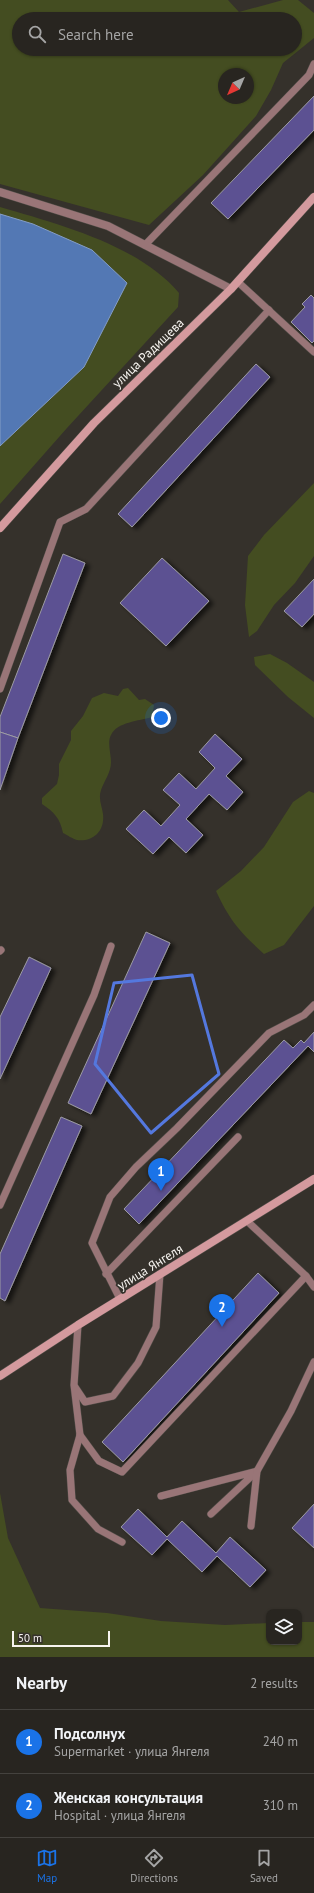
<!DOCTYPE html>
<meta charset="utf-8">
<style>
body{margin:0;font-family:"PT Sans",sans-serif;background:#302d29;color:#f1f3f6}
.controls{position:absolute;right:12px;bottom:12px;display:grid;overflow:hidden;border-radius:8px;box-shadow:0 1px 3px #0004}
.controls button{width:36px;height:36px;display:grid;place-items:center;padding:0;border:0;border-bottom:1px solid #44423e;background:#282520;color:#f1f3f6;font:20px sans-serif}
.compass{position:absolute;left:218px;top:68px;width:36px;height:36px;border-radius:50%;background:#282520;box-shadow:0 1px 3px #0004;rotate:224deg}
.scale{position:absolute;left:12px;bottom:10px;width:98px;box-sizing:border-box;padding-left:4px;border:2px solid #f7f4f0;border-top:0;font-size:11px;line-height:14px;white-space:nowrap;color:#f7f4f0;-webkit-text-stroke:3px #35312b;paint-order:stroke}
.you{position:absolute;left:161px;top:718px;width:14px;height:14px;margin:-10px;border:3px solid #fff;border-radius:50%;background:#1a73e8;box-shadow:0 0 0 6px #1a73e833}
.badge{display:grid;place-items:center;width:26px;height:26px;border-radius:50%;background:#1a73e8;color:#fff;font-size:13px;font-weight:700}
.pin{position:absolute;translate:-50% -33px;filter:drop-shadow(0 1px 2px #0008)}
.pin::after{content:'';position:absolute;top:21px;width:14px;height:12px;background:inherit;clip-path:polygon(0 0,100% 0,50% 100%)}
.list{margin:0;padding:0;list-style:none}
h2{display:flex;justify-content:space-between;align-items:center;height:52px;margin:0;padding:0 16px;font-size:17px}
h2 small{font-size:13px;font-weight:400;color:#a5a5a5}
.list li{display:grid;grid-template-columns:26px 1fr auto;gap:12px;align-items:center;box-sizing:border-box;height:64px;padding:0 16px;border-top:1px solid #44423e}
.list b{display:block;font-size:15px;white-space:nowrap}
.list p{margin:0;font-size:13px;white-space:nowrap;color:#a5a5a5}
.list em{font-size:13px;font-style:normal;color:#a5a5a5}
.icon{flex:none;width:22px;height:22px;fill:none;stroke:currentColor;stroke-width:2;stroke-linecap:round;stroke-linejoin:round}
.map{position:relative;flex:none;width:314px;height:1657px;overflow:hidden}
.search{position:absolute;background:#282520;box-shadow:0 1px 3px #0004;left:12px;right:12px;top:12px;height:44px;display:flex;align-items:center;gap:10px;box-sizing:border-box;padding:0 14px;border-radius:22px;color:#a5a5a5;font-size:15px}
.sheet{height:180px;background:#282520}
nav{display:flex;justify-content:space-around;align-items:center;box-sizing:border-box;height:56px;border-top:1px solid #44423e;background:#282520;font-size:11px;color:#a5a5a5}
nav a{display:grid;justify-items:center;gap:2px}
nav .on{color:#1a73e8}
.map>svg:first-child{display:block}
.green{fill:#444d21;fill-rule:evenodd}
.water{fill:#5378b4;stroke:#849dc6}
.building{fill:#5c5192;stroke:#9c9ba3;filter:url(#shadow)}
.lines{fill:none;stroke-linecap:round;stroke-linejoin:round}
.lane-casing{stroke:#504c47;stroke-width:8}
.street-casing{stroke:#504c47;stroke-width:9}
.secondary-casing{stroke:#504c47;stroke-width:9}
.lane{stroke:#997577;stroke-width:7}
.street{stroke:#997577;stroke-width:8}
.secondary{stroke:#d49a9e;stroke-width:8}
.marked{fill:none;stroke:#5478de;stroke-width:3;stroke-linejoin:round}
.labels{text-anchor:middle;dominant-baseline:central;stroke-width:3.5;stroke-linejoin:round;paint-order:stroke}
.street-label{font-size:13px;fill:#f7f4f0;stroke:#35312b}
</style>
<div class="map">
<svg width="314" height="1657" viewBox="0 0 314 1657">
<defs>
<filter id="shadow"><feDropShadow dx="4.5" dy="2.5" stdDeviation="2" flood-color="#0009"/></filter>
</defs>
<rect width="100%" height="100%" fill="#35312b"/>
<g class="green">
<path d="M0 0H228L239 12 283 0H298L314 13V38L283 63 271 90 256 116 203 175 149 225 0 184ZM19 19H295V49H19ZM224 74H248V98H224Z"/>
<path d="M0 207C58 224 139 245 179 293L178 307 67 428 0 504Z"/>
<path d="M314 483V556L295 583 274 605 257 631 249 637 245 605 248 556 264 535Z"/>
<path d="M270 654 287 663 314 682V718L288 697 255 665 254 657Z"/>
<path d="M128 688 139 700 145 699 154 705 152 717C139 721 117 722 111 735 107 742 111 754 111 762 111 773 104 781 101 790 98 799 102 806 103 814 105 831 93 842 77 840 73 839 67 835 63 833 60 818 54 812 42 804V798L57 784 59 775V764L71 740V731L83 716 92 698 104 693 118 696 123 689Z"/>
<path d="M309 791 314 793V906L284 945 264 954C240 932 230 921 216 891L241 871 264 847 293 802Z"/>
<path d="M0 1493 8 1538 40 1608 107 1613 161 1621 225 1625 269 1623V1642H299V1622H314V1657H0Z"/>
</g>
<path class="water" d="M0 214 33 224 92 250 127 283 84 367 0 446Z"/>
<g class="building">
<path d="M314 96V130L228 219 211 203Z"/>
<path d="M311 295 314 298V341L312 343 291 322 305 307 302 304Z"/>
<path d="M256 364 270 377 132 527 118 514Z"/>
<path d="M63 554 85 563 18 738 0 732V717Z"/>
<path d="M162 558 209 601 166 646 120 603Z"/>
<path d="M314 579V614L302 627 284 611Z"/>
<path d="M0 732 18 738 0 790Z"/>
<path d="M215 734 242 759 226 776 243 792 227 810 209 794 186 819 203 835 186 853 169 837 153 854 126 829 144 810 161 826 180 805 163 790 179 773 196 789 215 768 199 752Z"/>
<path d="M146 932 170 943 91 1114 68 1103Z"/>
<path d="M29 957 51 968 0 1079V1017Z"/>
<path d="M314 1032V1052L308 1046 139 1224 124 1209 284 1040 293 1048 301 1040 304 1043Z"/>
<path d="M61 1117 82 1126 5 1301 0 1298V1254Z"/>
<path d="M258 1273 279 1293 123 1462 102 1442Z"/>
<path d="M314 1504V1548L292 1528Z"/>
<path d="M138 1509 167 1537 182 1521 216 1553 230 1537 266 1570 250 1587 217 1556 202 1572 167 1539 152 1555 121 1527Z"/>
</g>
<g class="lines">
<g class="lane-casing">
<g id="lane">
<path d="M145 245 309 75 314 64"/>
<path d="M238 282 314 352"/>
<path d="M0 689 60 522 86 509 269 310"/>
<path d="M0 951 1 950"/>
<path d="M0 1205 94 995 111 946"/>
<path d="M106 1274 238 1137"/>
<path d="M306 1276 314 1287"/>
<path d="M120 1299 92 1243 110 1197 136 1167 177 1128 269 1033 304 1015 314 1005"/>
<path d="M78 1325 74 1385 80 1435 70 1470 72 1500 98 1529 122 1542"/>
<path d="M75 1387 85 1402 113 1396 138 1363 156 1327 160 1274"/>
<path d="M80 1435 99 1461 122 1472 306 1276 247 1221"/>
<path d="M161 1496 257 1471 211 1514"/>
<path d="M251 1526 257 1471 291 1411 314 1362"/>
</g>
</g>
<g class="street-casing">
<path id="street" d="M0 192 108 226 231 289"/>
</g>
<g class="secondary-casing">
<g id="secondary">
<path d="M0 528 94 423 231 289 314 197"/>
<path d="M0 1376 78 1325 314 1179"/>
</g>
</g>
<use href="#lane" class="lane"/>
<use href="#street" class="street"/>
<use href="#secondary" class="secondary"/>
</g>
<path class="marked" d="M192 975 219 1074 151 1133 95 1064 114 983Z"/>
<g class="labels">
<g class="street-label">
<text transform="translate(148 353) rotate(-44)">улица Радищева</text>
<text transform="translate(150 1267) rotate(-32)">улица Янгеля</text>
</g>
</g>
</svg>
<div class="controls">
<button><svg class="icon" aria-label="layers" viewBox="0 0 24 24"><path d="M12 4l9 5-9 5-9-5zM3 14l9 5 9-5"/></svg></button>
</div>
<svg class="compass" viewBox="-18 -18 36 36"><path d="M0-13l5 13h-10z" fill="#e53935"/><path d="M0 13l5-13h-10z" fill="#a5a5a5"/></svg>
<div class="scale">50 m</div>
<div class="you"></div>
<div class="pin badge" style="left:161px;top:1191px">1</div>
<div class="pin badge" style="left:222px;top:1327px">2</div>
<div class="search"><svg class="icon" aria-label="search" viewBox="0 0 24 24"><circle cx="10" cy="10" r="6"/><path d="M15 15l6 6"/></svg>Search here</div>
</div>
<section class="sheet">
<h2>Nearby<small>2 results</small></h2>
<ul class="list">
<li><span class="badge">1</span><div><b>Подсолнух</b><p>Supermarket · улица Янгеля</p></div><em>240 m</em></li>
<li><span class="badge">2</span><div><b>Женская консультация</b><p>Hospital · улица Янгеля</p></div><em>310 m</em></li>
</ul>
</section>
<nav>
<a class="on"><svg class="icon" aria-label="map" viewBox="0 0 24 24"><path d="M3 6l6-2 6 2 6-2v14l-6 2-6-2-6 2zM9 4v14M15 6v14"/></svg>Map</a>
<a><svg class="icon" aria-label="directions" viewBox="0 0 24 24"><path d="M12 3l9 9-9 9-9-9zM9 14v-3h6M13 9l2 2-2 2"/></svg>Directions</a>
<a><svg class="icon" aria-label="saved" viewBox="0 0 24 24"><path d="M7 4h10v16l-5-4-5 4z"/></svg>Saved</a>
</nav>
